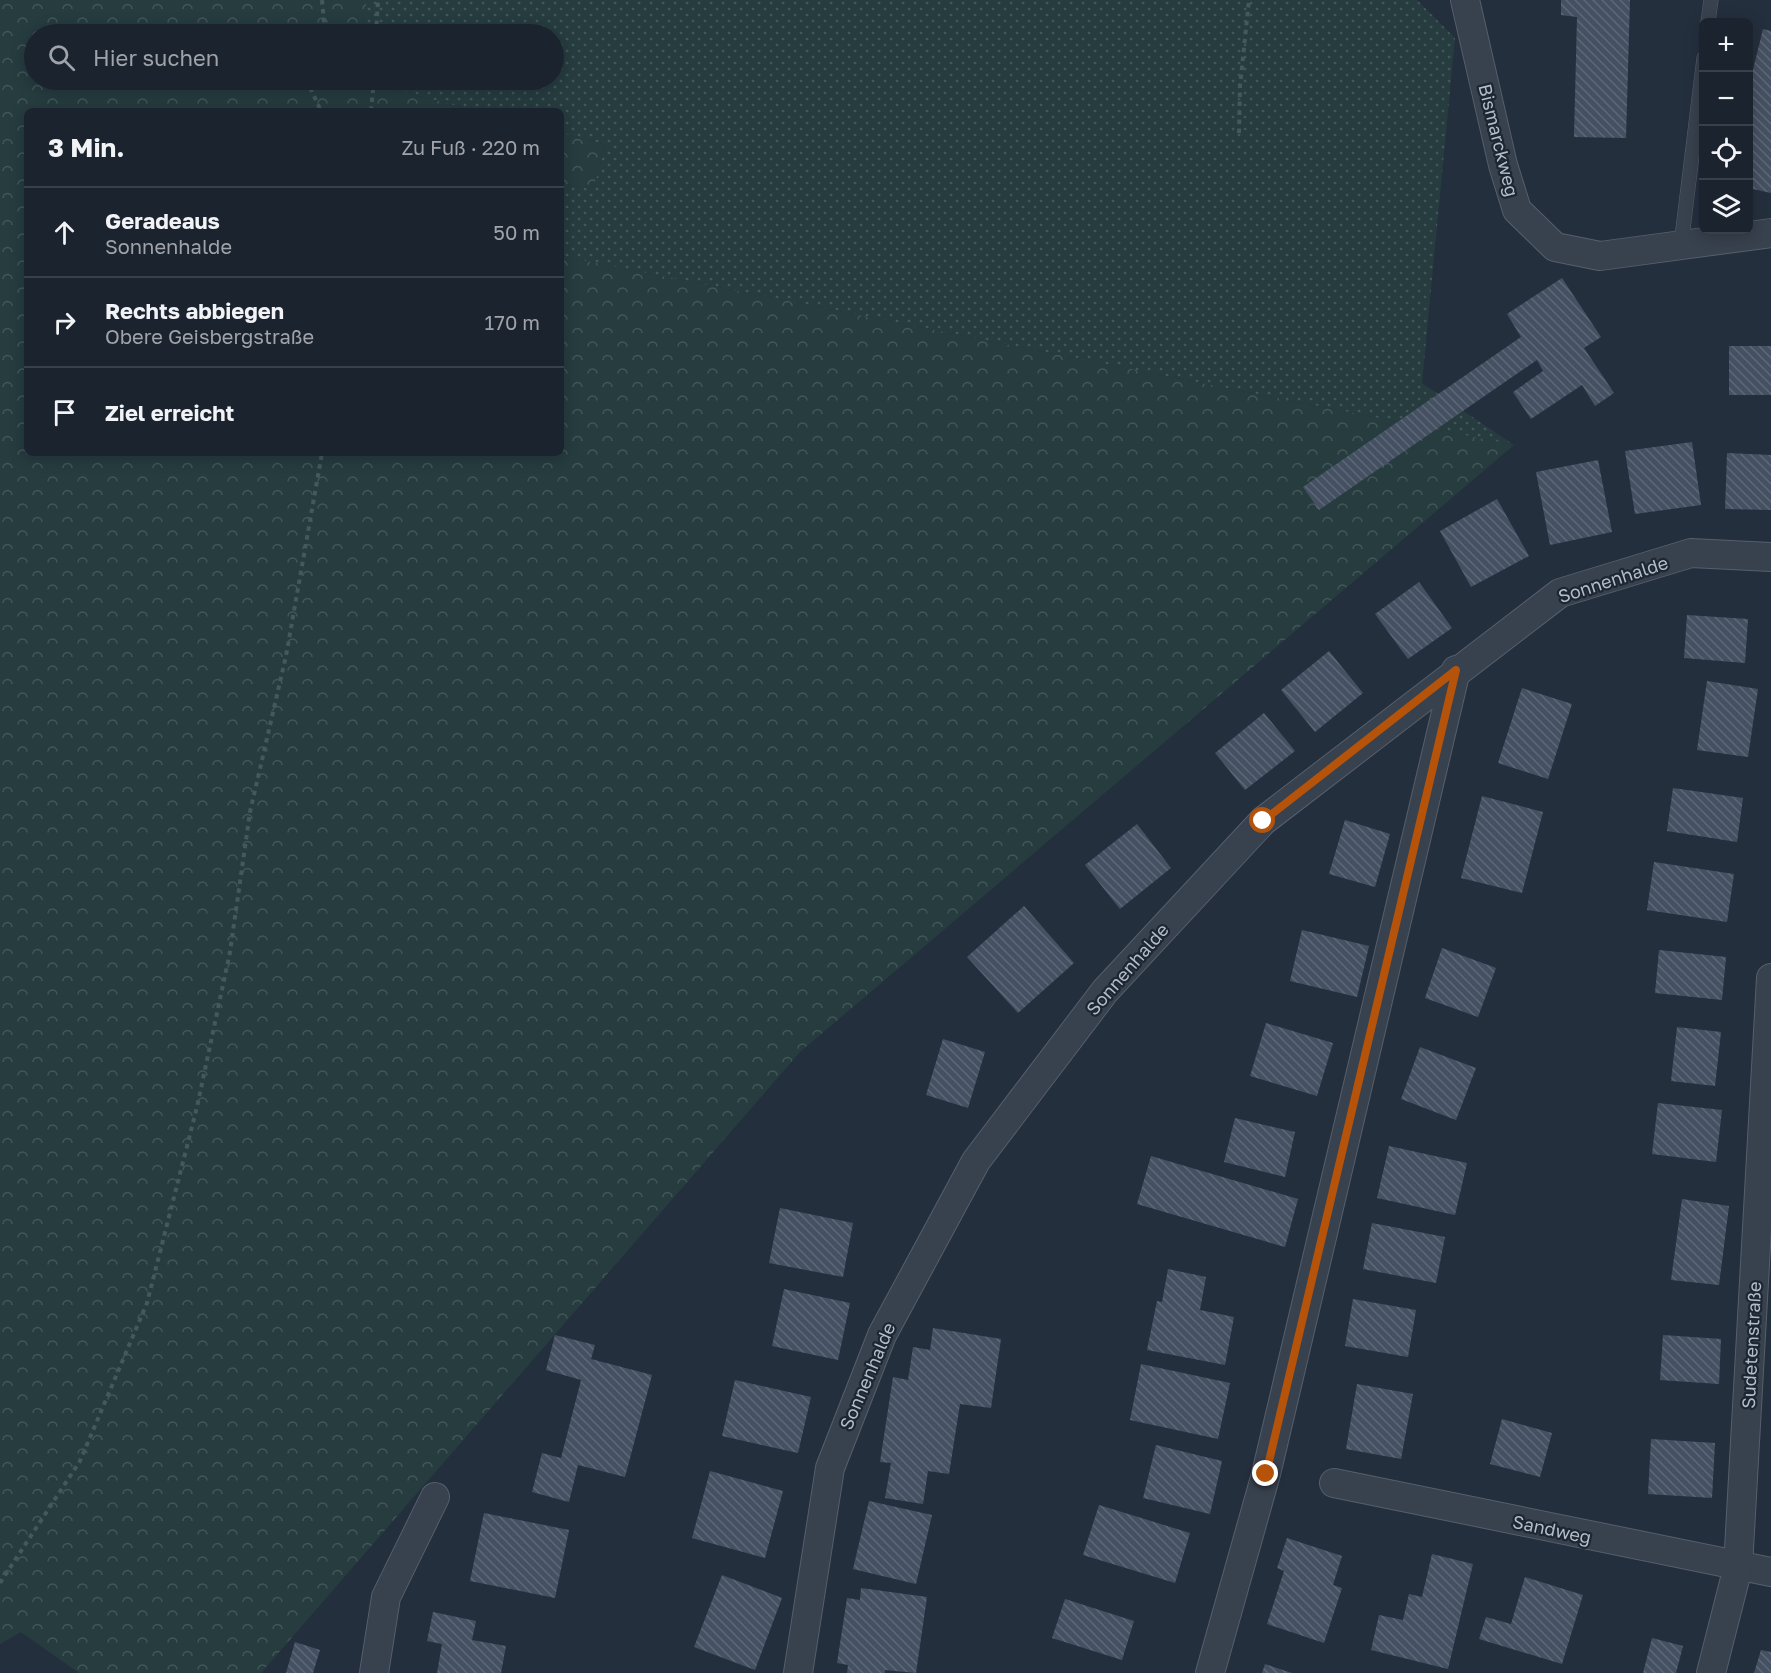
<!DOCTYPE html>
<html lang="de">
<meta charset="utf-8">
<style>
body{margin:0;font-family:"Golos Text",sans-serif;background:#242b36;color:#f1f3f6}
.controls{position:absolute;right:18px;top:18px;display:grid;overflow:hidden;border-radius:9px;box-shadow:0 3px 15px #0003}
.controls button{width:54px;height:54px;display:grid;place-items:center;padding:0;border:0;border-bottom:2px solid #39404a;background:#1b232e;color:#f1f3f6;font:30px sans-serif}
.stop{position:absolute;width:18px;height:18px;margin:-14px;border:4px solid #b45309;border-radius:50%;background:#fff}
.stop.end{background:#b45309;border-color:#fff;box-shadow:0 2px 6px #0008}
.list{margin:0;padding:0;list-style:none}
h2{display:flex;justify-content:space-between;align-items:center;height:78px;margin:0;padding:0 24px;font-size:26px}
h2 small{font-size:20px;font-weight:400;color:#a0a4aa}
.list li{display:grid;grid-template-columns:39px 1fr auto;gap:18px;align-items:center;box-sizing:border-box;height:90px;padding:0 24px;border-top:2px solid #39404a}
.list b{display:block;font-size:22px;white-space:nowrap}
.list p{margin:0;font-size:20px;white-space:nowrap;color:#a0a4aa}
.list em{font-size:20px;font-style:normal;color:#a0a4aa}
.icon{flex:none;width:33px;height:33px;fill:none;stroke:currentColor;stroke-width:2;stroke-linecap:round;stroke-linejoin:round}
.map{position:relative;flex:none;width:1771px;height:1673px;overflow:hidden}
.search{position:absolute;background:#1b232e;box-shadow:0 3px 15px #0003;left:24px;top:24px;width:540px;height:66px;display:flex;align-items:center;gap:15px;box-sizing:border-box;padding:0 21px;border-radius:33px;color:#a0a4aa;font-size:22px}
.panel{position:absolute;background:#1b232e;box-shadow:0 3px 15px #0003;left:24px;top:108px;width:540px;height:348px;border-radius:9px}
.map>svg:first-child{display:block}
.grass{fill:url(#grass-dots)}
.forest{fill:url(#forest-crowns)}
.building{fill:url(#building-back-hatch)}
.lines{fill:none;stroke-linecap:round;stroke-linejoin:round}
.lane-casing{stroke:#565f6c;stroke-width:15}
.street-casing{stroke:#565f6c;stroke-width:30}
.path{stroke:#44595c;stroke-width:4;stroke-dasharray:4.5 4.5;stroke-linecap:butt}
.lane{stroke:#38414e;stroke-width:14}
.street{stroke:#38414e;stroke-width:28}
.route{stroke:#b45309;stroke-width:8}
.labels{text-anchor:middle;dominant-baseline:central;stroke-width:4.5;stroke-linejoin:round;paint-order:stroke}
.street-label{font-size:18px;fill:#b4bcc9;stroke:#1d2633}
</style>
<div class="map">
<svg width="1771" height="1673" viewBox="0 0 1771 1673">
<defs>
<pattern id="grass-dots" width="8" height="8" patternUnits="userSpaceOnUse" patternTransform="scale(1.5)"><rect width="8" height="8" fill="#263c3f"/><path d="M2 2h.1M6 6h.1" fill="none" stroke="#435659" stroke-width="1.8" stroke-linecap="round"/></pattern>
<pattern id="forest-crowns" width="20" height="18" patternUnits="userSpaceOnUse" patternTransform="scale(1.5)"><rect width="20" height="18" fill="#263c3f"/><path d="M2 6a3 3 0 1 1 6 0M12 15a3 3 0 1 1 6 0" fill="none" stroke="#435659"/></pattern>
<pattern id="building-back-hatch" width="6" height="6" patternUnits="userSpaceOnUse" patternTransform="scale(1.5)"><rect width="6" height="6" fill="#455162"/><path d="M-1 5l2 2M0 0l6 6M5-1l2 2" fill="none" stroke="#5d6877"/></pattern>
</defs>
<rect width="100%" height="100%" fill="#242f3e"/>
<path class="grass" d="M366 0H1417L1455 38 1422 383 1514 445 561 256V183L593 189 606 145 561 133V111H476L366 82V80H554V34H366Z"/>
<g class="forest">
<path d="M0 0H366V34H34V80H366V82L476 111H27V453H561V256L1514 445 800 1052 261 1673H79L21 1632 0 1644Z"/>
<path d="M561 133 606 145 593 189 561 183Z"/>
</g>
<g class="building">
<path d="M1561 0H1630L1626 138 1574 137 1577 17 1561 15Z"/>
<path d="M1763 29 1771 31V193L1748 188V90Z"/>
<path d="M1562 278 1601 337 1584 348 1614 393 1595 406 1582 385 1531 419 1513 392 1543 371 1537 360 1319 510 1303 487 1521 337 1507 314Z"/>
<rect x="1729" y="346" width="42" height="49"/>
<path d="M1692 442 1701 505 1635 514 1625 451Z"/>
<path d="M1727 453 1771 455V510L1725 509Z"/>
<path d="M1598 460 1612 532 1550 545 1536 472Z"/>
<path d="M1497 499 1529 556 1471 587 1440 531Z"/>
<path d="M1419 582 1452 628 1408 659 1375 614Z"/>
<path d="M1687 615 1748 619 1745 663 1684 658Z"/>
<path d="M1329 651 1363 693 1315 732 1281 690Z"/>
<path d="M1707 681 1758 689 1748 757 1697 750Z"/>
<path d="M1522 688 1572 704 1548 779 1498 763Z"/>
<path d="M1264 713 1295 751 1245 790 1215 753Z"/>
<path d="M1673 788 1743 798 1737 842 1667 831Z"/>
<path d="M1482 796 1543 812 1522 893 1461 878Z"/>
<path d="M1345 820 1390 834 1375 887 1329 874Z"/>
<path d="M1137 824 1171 868 1120 909 1085 865Z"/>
<path d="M1654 862 1734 874 1727 922 1647 910Z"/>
<path d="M1024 906 1074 963 1018 1013 967 957Z"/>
<path d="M1302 930 1369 946 1357 997 1290 981Z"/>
<path d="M1442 948 1496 968 1478 1017 1425 998Z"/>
<path d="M1659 950 1726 957 1722 1000 1655 993Z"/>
<path d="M1266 1023 1333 1043 1317 1096 1250 1076Z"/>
<path d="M1677 1027 1721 1032 1715 1086 1671 1081Z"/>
<path d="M943 1039 985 1052 968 1108 926 1095Z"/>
<path d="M1420 1047 1476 1068 1456 1120 1401 1099Z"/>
<path d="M1658 1103 1722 1110 1716 1162 1652 1154Z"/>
<path d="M1235 1118 1295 1132 1285 1177 1224 1162Z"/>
<path d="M1389 1146 1467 1163 1455 1215 1377 1198Z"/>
<path d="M1151 1156 1298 1199 1285 1247 1137 1204Z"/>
<path d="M1682 1199 1729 1206 1719 1285 1671 1280Z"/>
<path d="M780 1208 853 1223 843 1277 769 1263Z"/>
<path d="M1372 1223 1445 1237 1436 1283 1363 1269Z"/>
<path d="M1168 1269 1206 1277 1200 1310 1234 1317 1225 1365 1147 1350 1157 1301 1162 1302Z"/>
<path d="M784 1289 850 1303 838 1360 772 1346Z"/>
<path d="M1353 1299 1416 1310 1408 1357 1345 1346Z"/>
<path d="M933 1328 1001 1339 991 1408 960 1404 949 1474 928 1471 923 1504 885 1498 891 1463 880 1462 893 1377 908 1380 913 1347 930 1350Z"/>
<path d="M555 1335 595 1345 591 1359 652 1375 625 1477 578 1465 569 1502 532 1492 542 1453 561 1458 581 1380 546 1370Z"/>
<path d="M1663 1335 1721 1339 1719 1384 1660 1380Z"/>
<path d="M1141 1364 1230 1383 1218 1439 1130 1420Z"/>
<path d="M735 1380 811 1397 798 1453 722 1436Z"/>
<path d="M1357 1384 1413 1394 1401 1459 1346 1449Z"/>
<path d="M1502 1419 1552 1433 1540 1477 1490 1464Z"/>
<path d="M1651 1439 1715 1443 1712 1498 1648 1494Z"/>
<path d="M1156 1445 1222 1461 1210 1514 1143 1498Z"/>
<path d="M710 1471 783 1491 765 1558 692 1538Z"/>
<path d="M869 1501 932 1515 916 1584 853 1569Z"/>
<path d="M1099 1505 1190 1533 1175 1583 1083 1555Z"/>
<path d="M484 1513 569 1530 555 1598 470 1581Z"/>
<path d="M1287 1538 1342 1556 1333 1585 1342 1588 1324 1643 1267 1624 1284 1571 1277 1568Z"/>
<path d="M1432 1554 1473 1564 1448 1669 1371 1650 1379 1615 1403 1620 1409 1594 1422 1597Z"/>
<path d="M722 1575 782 1598 755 1670 694 1647Z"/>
<path d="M1525 1577 1583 1595 1562 1664 1479 1639 1486 1617 1511 1624Z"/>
<path d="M861 1588 927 1597 916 1673 885 1670V1673H847L848 1665 837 1663 847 1598 860 1600Z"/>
<path d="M1065 1599 1134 1621 1122 1660 1052 1638Z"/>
<path d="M433 1612 476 1621 472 1640 506 1646 501 1673H437L442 1644 427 1641Z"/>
<path d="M1652 1638 1683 1646 1676 1673H1643Z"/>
<path d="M295 1642 320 1650 313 1673H286Z"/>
<path d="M1761 1650 1771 1652V1673H1754Z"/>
<path d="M1265 1664 1292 1673H1262Z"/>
</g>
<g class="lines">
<g class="lane-casing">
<g id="lane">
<path d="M1708 22 1711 0"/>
<path d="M1681 245 1704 58"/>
</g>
</g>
<g class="street-casing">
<g id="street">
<path d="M1465 0 1503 165 1517 210 1555 247 1600 256 1771 233"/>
<path d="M1334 1483 1771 1572"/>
<path d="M374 1673 386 1597 435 1497"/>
<path d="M798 1673 830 1468 882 1335 976 1161 1105 991 1263 821 1560 593 1691 553 1771 557"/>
<path d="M1210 1673 1266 1474 1456 670"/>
<path d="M1711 1673 1738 1567 1771 978"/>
</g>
</g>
<g class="path">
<path d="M322 0 325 34"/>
<path d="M376 34 378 0"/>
<path d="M310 80 308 83 321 111"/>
<path d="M371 111 374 80"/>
<path d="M1239 133 1240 86 1249 0"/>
<path d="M0 1583 80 1461 147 1303 197 1107 230 952 250 812 286 656 322 453"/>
</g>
<use href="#lane" class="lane"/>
<use href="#street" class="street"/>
</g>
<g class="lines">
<path class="route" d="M1263 821 1456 670 1266 1474"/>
</g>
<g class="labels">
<g class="street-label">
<text transform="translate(1499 140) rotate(76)">Bismarckweg</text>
<text transform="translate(1613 579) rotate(-18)">Sonnenhalde</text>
<text transform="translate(1127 969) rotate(-49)">Sonnenhalde</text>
<text transform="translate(1751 1345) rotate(-87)">Sudetenstraße</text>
<text transform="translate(867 1376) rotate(-67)">Sonnenhalde</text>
<text transform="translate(1552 1529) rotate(12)">Sandweg</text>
</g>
</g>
</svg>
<div class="controls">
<button>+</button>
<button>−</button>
<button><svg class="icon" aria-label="locate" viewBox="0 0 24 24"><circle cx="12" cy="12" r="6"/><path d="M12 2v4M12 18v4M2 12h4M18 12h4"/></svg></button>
<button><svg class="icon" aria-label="layers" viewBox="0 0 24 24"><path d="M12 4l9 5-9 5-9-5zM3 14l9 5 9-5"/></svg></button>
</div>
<div class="stop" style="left:1263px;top:821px"></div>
<div class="stop end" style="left:1266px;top:1474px"></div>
<div class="search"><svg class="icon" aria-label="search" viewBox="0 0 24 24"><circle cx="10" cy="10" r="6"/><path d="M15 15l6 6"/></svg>Hier suchen</div>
<section class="panel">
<h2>3 Min.<small>Zu Fuß · 220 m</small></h2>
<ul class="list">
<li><svg class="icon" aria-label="ahead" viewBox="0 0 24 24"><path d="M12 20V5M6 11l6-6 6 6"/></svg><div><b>Geradeaus</b><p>Sonnenhalde</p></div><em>50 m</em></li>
<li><svg class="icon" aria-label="right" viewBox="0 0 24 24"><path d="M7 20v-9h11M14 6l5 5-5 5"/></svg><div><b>Rechts abbiegen</b><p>Obere Geisbergstraße</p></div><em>170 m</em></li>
<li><svg class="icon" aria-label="arrive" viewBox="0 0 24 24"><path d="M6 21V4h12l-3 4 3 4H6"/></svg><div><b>Ziel erreicht</b></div></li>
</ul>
</section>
</div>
